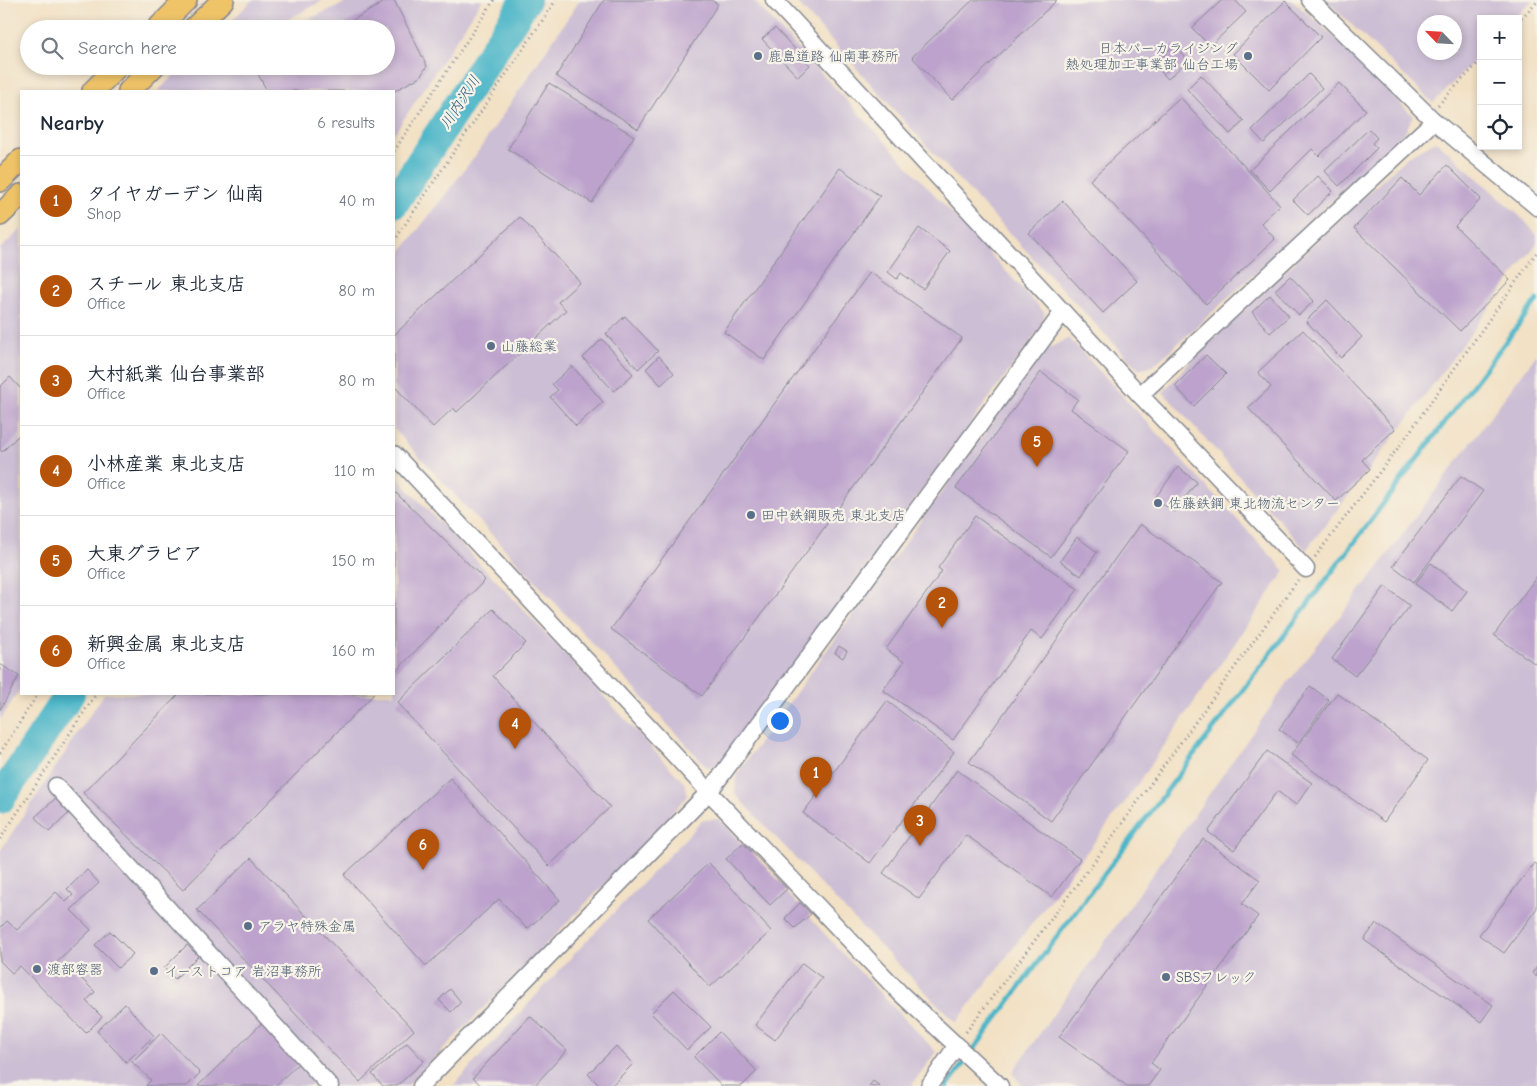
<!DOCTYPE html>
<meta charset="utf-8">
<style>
body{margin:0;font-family:"Comic Neue","Klee One",sans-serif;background:#f2f2f3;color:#1f2937}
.controls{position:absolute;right:15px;top:15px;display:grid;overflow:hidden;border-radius:0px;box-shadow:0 2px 8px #0003}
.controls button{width:45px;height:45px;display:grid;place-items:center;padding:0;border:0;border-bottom:1px solid #e0e1e3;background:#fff;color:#1f2937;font:25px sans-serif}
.compass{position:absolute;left:1417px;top:15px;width:45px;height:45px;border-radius:50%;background:#fff;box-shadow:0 2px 8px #0003;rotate:295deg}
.you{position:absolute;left:779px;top:720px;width:18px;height:18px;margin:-12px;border:4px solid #fff;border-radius:50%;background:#1a73e8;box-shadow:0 0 0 8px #1a73e833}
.badge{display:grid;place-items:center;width:32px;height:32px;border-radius:50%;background:#b45309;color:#fff;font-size:16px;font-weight:700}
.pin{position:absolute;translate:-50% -41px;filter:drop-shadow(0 1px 2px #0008)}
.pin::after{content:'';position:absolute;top:26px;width:18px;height:15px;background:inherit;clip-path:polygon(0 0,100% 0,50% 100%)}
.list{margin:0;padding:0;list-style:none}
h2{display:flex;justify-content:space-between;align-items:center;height:65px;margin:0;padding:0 20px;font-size:21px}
h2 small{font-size:16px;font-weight:400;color:#747a83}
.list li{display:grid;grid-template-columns:32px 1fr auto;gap:15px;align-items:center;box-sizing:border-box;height:90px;padding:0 20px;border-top:1px solid #e0e1e3}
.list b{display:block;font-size:19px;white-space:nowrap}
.list p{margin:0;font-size:16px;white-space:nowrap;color:#747a83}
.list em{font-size:16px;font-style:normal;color:#747a83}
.icon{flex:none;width:28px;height:28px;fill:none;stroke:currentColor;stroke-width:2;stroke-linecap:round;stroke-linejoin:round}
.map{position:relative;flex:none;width:1537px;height:1086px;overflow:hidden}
.search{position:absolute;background:#fff;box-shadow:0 2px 8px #0003;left:20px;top:20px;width:375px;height:55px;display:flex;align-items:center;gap:12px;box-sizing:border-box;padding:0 18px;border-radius:28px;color:#747a83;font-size:19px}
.panel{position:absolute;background:#fff;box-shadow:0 2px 8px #0003;left:20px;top:90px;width:375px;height:605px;border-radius:0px}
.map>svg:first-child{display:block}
.industrial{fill:#ccbed4;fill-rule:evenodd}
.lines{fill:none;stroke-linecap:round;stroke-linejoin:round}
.stream{stroke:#4bb6c8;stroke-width:5}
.river{stroke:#4bb6c8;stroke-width:30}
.building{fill:#bca2cc}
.minor-casing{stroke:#868892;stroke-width:19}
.major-casing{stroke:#868892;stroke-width:24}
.path{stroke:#868892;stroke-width:3;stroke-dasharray:1 4;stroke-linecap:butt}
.minor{stroke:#fff;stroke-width:16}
.major{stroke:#efc469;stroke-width:21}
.service-dot{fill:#5c6f8a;stroke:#f7f3e8;stroke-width:2}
.labels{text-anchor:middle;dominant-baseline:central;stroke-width:4.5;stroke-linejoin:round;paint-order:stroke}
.service-label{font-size:14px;fill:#4e5e75;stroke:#f7f3e8;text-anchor:start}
.water-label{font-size:15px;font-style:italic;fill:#29587e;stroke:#f7f3e8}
</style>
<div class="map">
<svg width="1537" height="1086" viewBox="0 0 1537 1086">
<rect width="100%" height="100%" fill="#f7f3e8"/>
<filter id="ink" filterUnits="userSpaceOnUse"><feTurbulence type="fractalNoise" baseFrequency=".02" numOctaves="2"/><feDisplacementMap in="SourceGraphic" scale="10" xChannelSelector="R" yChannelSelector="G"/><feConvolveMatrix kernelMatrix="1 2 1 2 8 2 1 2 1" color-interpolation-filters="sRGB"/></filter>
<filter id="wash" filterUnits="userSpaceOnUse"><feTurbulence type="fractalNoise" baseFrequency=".0096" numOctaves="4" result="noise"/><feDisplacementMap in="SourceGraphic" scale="20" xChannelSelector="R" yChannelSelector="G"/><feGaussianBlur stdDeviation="1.12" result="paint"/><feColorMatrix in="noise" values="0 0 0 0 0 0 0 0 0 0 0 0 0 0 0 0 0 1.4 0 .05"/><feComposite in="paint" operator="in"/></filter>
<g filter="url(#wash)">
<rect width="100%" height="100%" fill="#f2e1c5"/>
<g class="industrial">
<path d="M252 0H324L280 24 257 29H224Z"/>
<path d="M352 0H482L394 134V91H158L183 66H386V29H286Z"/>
<path d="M580 0H753L1045 313 1041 327 722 764 707 767 394 429V261L475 156Z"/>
<path d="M795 0H1292L1333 36 1413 116 1405 132 1250 278 1153 366 1139 370 924 143Z"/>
<path d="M1326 0H1532L1514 19H1481V54L1433 103ZM1424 22H1454V52H1424Z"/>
<path d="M1436 141 1524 220 1537 235V243L1410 416 1306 550 1163 392 1197 354 1408 156Z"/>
<path d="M21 229V687L0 720V249Z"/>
<path d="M1069 338 1285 571 1125 802 956 1023 845 910 735 794 737 774 1045 350Z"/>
<path d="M1537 354V1086H1023L1012 1073 1289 681 1377 569Z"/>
<path d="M394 475 509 594 685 784 687 796 647 841 407 1086H0V851L104 694H394Z"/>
<path d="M719 819 845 956 936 1052 911 1086H453L576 952 703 820Z"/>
</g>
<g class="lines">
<path class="stream" d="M947 1086 1049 947 1537 300"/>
<g class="river">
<path d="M394 203 526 0"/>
<path d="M0 799 70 694"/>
</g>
</g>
<g id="blocks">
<g class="building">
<path d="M388 0H394L427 66 420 77 394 91H267L258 74 271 66H386V29H337Z"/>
<path d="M604 0H711L718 4 638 129 556 76Z"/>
<path d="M973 0H1057L952 100 912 57Z"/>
<path d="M1222 0H1235L1246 12 1210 46 1192 28Z"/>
<path d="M1285 1 1321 37 1269 90 1233 54Z"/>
<path d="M775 28 810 65 798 77 762 39Z"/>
<path d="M1174 45 1188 60 1168 79 1154 65Z"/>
<path d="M1309 74 1322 88 1264 143 1252 130Z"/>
<path d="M1201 75 1244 121 1230 134 1187 89Z"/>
<path d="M549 83 634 136 592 203 508 149Z"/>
<path d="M1339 83 1366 110 1319 156 1312 149 1270 191 1250 170Z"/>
<path d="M1180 97 1280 205 1261 223 1275 239 1206 304 1090 180Z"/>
<path d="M1369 129 1377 138 1372 143 1377 148 1339 186 1325 171Z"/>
<path d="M1447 165 1481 199 1455 226 1510 280 1460 331 1354 228 1402 178 1419 195Z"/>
<path d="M840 168 880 196 764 360 724 332Z"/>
<path d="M1318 176 1333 191 1308 215 1293 200Z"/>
<path d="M1063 201 1137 281 1103 313 1029 233Z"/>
<path d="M520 217 580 282 558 302 566 310 457 412 453 408 433 427 394 386V335Z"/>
<path d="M919 228 950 251 923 289 901 273 897 279 888 272Z"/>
<path d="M870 272 962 338 702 696 611 629Z"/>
<path d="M1290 276 1314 301 1299 315 1275 290Z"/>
<path d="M1270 295 1289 316 1270 333 1252 312Z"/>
<path d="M1327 300 1362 337 1341 358 1306 321Z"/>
<path d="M625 316 658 351 638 369 606 334Z"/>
<path d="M1303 330 1395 429 1362 460 1370 469 1336 501 1248 408 1271 387 1258 372Z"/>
<path d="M602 339 633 374 614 391 583 358Z"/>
<path d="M1206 355 1226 374 1194 406 1175 386Z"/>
<path d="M659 356 674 373 661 385 646 369Z"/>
<path d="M572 366 603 402 576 426 550 397 558 390 552 384Z"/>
<path d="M1041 372 1078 399 1071 409 1129 451 1051 557 956 488Z"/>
<path d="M10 377 21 389V433L2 452 0 450V387Z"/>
<path d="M1178 467 1197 482 1174 512 1155 498Z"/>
<path d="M1461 476 1483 491 1414 582 1393 566Z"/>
<path d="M394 491 485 580 394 673Z"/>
<path d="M975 516 1078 589 1042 639 1031 631 953 740 883 690 904 662 886 649 942 571 938 568Z"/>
<path d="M1140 524 1222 582 1051 821 969 762Z"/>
<path d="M1077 537 1097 552 1081 576 1060 561Z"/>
<path d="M1431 563 1467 591 1452 611 1415 584Z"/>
<path d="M1537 576V665L1494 635Z"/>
<path d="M1385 586 1410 606 1355 676 1332 659Z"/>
<path d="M493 609 526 643 493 676 610 807 549 866 397 703Z"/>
<path d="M839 646 847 651 843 658 835 653Z"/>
<path d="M0 664 19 676 0 710Z"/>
<path d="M1310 686 1329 700 1298 743 1279 729Z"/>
<path d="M1337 693 1428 760 1384 822 1291 755Z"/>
<path d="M179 694H374L183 890 83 793Z"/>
<path d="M887 701 954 752 870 863 803 813Z"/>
<path d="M1267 751 1312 783 1296 805 1277 791 1234 850 1208 832Z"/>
<path d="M957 770 1080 859 1052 897 966 835 919 899 883 873Z"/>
<path d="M450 778 560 900 527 929 499 899 426 966 344 875Z"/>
<path d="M56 798 69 813 49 832 35 817Z"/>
<path d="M1203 839 1260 880 1242 904 1258 916 1151 1063 1160 1070 1148 1086H1127L1059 1037Z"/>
<path d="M743 843 787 889 770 905 726 859Z"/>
<path d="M251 858 414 1030 360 1082 197 910Z"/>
<path d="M709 863 771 931 710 987 648 919Z"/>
<path d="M1534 863 1537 865V908L1504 953 1479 935Z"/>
<path d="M87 870 99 883 71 910 91 930 52 967 60 975 69 966 95 992 86 1001 102 1017 86 1033 20 966 12 973 0 961V928L7 921 17 930 56 892 66 902 73 895 67 889Z"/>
<path d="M800 903 811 914 795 928 785 918Z"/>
<path d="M1376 923 1493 1005 1481 1022 1364 940Z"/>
<path d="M110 931 133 954 118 968 95 945Z"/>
<path d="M187 945 198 956 175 979 164 968Z"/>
<path d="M802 963 822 978 775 1040 755 1025Z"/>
<path d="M1537 966V977L1532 973Z"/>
<path d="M450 989 461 1002 451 1012 439 1000Z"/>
<path d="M674 990 711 1027 687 1050 651 1013Z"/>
<path d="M125 1004 154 1036 126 1062 97 1031Z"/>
<path d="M530 1016 567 1050 534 1086H482L473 1078Z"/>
<path d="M264 1021 302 1060 275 1086H198Z"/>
<path d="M719 1032 757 1071 742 1086H722L694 1057Z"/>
<path d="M161 1033 200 1073 187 1086H148L146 1085 151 1080 132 1062Z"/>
<path d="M407 1043 424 1061 397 1086H383L372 1074Z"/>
<path d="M616 1046 633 1064 611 1086H600L588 1074Z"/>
<path d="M873 1081 880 1086H869Z"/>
</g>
</g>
</g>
<g filter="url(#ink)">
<use href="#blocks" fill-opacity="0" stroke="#868892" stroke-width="1"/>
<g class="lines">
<g class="minor-casing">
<g id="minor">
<path d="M774 0 1140 395 1306 569"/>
<path d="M1310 0 1434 121 1537 207"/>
<path d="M1140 395 1434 121"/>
<path d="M394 454 709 792 900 993 1000 1086"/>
<path d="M56 786 330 1086"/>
<path d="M421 1086 709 792 1063 312"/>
<path d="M929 1086 957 1045"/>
</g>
</g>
<g class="major-casing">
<g id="major">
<path d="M157 29 186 0"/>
<path d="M193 29 223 0"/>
<path d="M93 91 118 66"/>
<path d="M129 91 154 66"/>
<path d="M0 181 21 160"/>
<path d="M0 215 21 195"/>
</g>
</g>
<g class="path">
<path d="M1518 21 1537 2"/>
<path d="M1438 105 1481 60"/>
<path d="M394 151 494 0"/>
<path d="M394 241 556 0"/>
<path d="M1315 557 1401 444 1537 252"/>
<path d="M0 753 38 694"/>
<path d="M0 839 96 694"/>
<path d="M966 1032 1105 847 1298 580"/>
</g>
<use href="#minor" class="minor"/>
<use href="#major" class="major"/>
</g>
</g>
<g class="service-dot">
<circle cx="758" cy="56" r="5"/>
<circle cx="1248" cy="56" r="5"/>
<circle cx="491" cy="346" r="5"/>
<circle cx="1158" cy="503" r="5"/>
<circle cx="751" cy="515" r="5"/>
<circle cx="248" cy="926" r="5"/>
<circle cx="37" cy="969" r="5"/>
<circle cx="154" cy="971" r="5"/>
<circle cx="1166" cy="977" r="5"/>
</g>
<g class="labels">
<g class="service-label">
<text x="1238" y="48" text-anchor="end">日本パーカライジング<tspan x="1238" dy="16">熱処理加工事業部 仙台工場</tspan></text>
<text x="768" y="56">鹿島道路 仙南事務所</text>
<text x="501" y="346">山藤総業</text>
<text x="1168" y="503">佐藤鉄鋼 東北物流センター</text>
<text x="761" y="515">田中鉄鋼販売 東北支店</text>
<text x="258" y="926">アラヤ特殊金属</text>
<text x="47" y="969">渡部容器</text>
<text x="164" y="971">イーストコア 岩沼事務所</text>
<text x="1176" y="977">SBSフレック</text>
</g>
<g class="water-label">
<text transform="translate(460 102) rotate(-57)">川内沢川</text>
</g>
</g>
</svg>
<div class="controls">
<button>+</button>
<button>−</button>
<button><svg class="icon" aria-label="locate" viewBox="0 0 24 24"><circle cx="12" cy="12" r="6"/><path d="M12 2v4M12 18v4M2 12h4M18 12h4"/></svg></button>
</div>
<svg class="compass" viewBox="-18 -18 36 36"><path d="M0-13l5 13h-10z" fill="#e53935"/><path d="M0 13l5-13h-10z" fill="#747a83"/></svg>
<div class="you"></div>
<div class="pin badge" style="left:816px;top:798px">1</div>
<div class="pin badge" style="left:942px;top:628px">2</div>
<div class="pin badge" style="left:920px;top:846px">3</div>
<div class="pin badge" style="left:515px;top:749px">4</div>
<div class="pin badge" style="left:1037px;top:467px">5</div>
<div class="pin badge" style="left:423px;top:870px">6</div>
<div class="search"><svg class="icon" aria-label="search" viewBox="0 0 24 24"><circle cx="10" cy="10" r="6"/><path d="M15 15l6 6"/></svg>Search here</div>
<section class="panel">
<h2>Nearby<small>6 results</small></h2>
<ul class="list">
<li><span class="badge">1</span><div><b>タイヤガーデン 仙南</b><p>Shop</p></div><em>40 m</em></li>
<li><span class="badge">2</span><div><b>スチール 東北支店</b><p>Office</p></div><em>80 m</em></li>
<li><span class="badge">3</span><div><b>大村紙業 仙台事業部</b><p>Office</p></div><em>80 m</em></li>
<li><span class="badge">4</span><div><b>小林産業 東北支店</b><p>Office</p></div><em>110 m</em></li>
<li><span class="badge">5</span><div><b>大東グラビア</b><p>Office</p></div><em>150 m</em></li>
<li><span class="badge">6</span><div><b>新興金属 東北支店</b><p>Office</p></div><em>160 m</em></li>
</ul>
</section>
</div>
